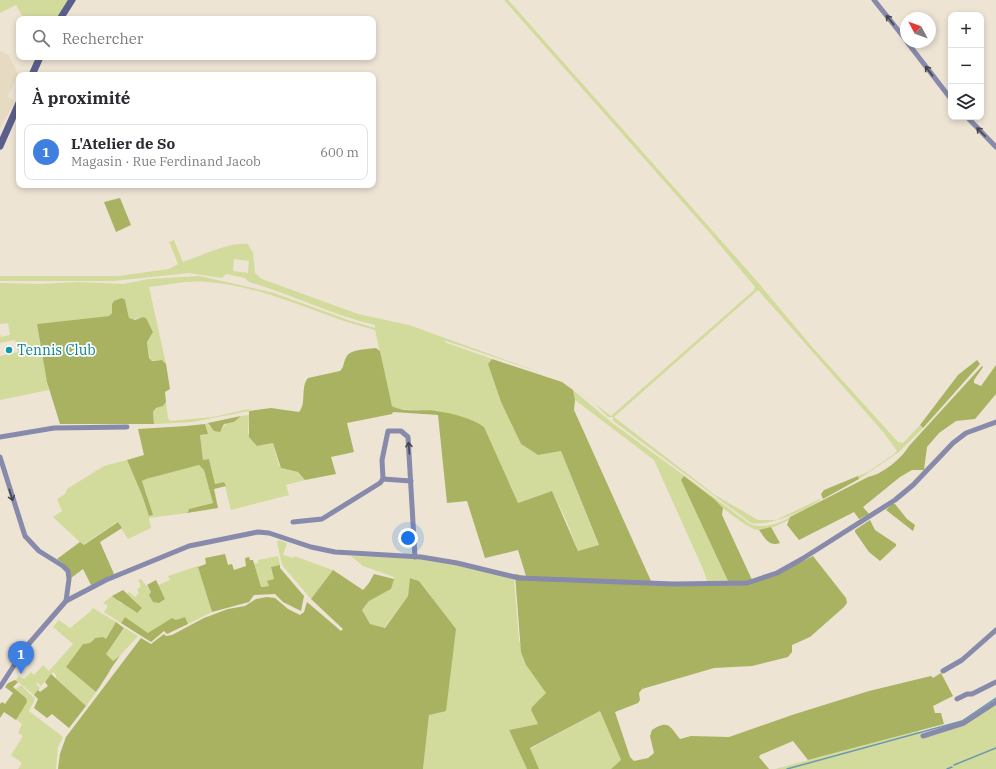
<!DOCTYPE html>
<html lang="fr">
<meta charset="utf-8">
<style>
body{margin:0;font-family:"IBM Plex Serif",serif;background:#f7f7f7;color:#2b2b33}
.controls{position:absolute;right:12px;top:12px;display:grid;overflow:hidden;border-radius:8px;box-shadow:0 2px 6px #0003}
.controls button{width:36px;height:36px;display:grid;place-items:center;padding:0;border:0;border-bottom:1px solid #e1e1e2;background:#fff;color:#2b2b33;font:20px sans-serif}
.compass{position:absolute;left:900px;top:12px;width:36px;height:36px;border-radius:50%;background:#fff;box-shadow:0 2px 6px #0003;rotate:311deg}
.you{position:absolute;left:408px;top:538px;width:14px;height:14px;margin:-10px;border:3px solid #fff;border-radius:50%;background:#1a73e8;box-shadow:0 0 0 6px #1a73e833}
.badge{display:grid;place-items:center;width:26px;height:26px;border-radius:50%;background:#9e6622;color:#fff;font-size:13px;font-weight:700}
.pin{position:absolute;translate:-50% -33px;filter:drop-shadow(0 1px 2px #0008)}
.pin::after{content:'';position:absolute;top:21px;width:14px;height:12px;background:inherit;clip-path:polygon(0 0,100% 0,50% 100%)}
.list{margin:0;padding:0;list-style:none}
h2{display:flex;justify-content:space-between;align-items:center;height:52px;margin:0;padding:0 16px;font-size:17px}
h2 small{font-size:13px;font-weight:400;color:#7c7c81}
.list li{display:grid;grid-template-columns:26px 1fr auto;gap:12px;align-items:center;box-sizing:border-box;height:56px;margin:0 8px 8px;padding:0 8px;border:1px solid #e1e1e2;border-radius:8px}
.list b{display:block;font-size:15px;white-space:nowrap}
.list p{margin:0;font-size:13px;white-space:nowrap;color:#7c7c81}
.list em{font-size:13px;font-style:normal;color:#7c7c81}
.icon{flex:none;width:22px;height:22px;fill:none;stroke:currentColor;stroke-width:2;stroke-linecap:round;stroke-linejoin:round}
.map{position:relative;flex:none;width:996px;height:769px;overflow:hidden}
.search{position:absolute;background:#fff;box-shadow:0 2px 6px #0003;left:16px;top:16px;width:360px;height:44px;display:flex;align-items:center;gap:10px;box-sizing:border-box;padding:0 14px;border-radius:8px;color:#7c7c81;font-size:15px}
.panel{position:absolute;background:#fff;box-shadow:0 2px 6px #0003;left:16px;top:72px;width:360px;height:116px;border-radius:8px}
.map>svg:first-child{display:block}
.built{fill:#e7dac3}
.green{fill:#d2db9c;fill-rule:evenodd}
.forest{fill:#a8b261}
.lines{fill:none;stroke-linecap:round;stroke-linejoin:round}
.stream{stroke:#6999b0;stroke-width:1.5}
.minor{stroke:#878aaa;stroke-width:5}
.secondary{stroke:#5c5e8b;stroke-width:7}
.oneway{stroke:#454550}
.culture-dot{fill:#0f9aa8;stroke:#fff;stroke-width:1.5}
.labels{text-anchor:middle;dominant-baseline:central;stroke-width:3.5;stroke-linejoin:round;paint-order:stroke}
.culture-label{font-size:14px;fill:#0d838f;stroke:#fff;text-anchor:start}
</style>
<div class="map">
<svg width="996" height="769" viewBox="0 0 996 769">
<rect width="100%" height="100%" fill="#ede4d4"/>
<path class="built" d="M0 51 9 55 18 74 8 97 15 101 0 129Z"/>
<g class="green">
<path d="M0 0H69L57 19H24L16 5 0 13Z"/>
<path d="M504 0H508L511 3 756 280 813 348 898 442 903 443 920 425 923 428 899 452 859 479 858 476 868 472 894 454 897 451 884 433 758 290 614 417 715 495 758 520H776L822 498C811 509 768 527 751 523L616 423 613 421V417H608L594 403 567 383 611 416 754 290 755 287 709 232Z"/>
<path d="M174 240 183 262C201 256 229 242 248 244L253 253 255 273 262 279 358 314 409 325 539 372 443 340 447 343 492 359 488 364 501 402 521 444 538 455 561 451 599 546 578 551 567 522 552 491 518 503 474 422 436 411 398 409 392 406 375 330C318 316 267 286 207 282 188 280 168 285 149 287L166 364 162 360H150L147 342 153 332 146 319 143 317 131 320 129 318 125 300 112 304V313L109 316 37 324 49 390 0 400V356L18 352 15 340 0 343V333L1 337 10 335 8 323 0 324V283L40 284 79 282 123 284 149 279 200 276 274 293 351 321 375 328V325C332 315 292 294 249 282L245 278 226 274 222 278 189 273 113 281H0V276H118L169 269 178 264 169 242ZM234 259 249 261 248 273 233 271Z"/>
<path d="M573 390 611 422 750 524C763 529 779 524 790 517L789 520C780 524 769 530 759 530 744 530 700 487 684 477L681 480 728 581 706 582 707 580 703 569 654 460 575 400Z"/>
<path d="M166 402 168 418 170 421 213 417 249 409V411L192 422 154 424 153 412 156 408 163 406Z"/>
<path d="M249 415 248 433 257 446 273 443 279 465 283 469 298 472 305 480 286 485 289 495 231 510 224 482 215 484 209 459 203 460 200 435 208 434 205 424 208 423 209 426 221 430 226 423 234 422 241 416Z"/>
<path d="M127 460 142 495 149 516 147 494 142 482 145 479 199 465 204 470 213 503 187 511V513L149 518 151 528 128 539 117 522 83 545 53 517 62 511 57 499 65 494 67 489 104 466Z"/>
<path d="M279 540 287 543 283 555 294 558V556L333 570 311 599 282 565 277 542Z"/>
<path d="M278 556 280 565 271 567 274 580 269 586 260 587 254 564 258 563V560Z"/>
<path d="M351 556 420 559 465 567 514 579 519 640 526 665 546 693C542 701 534 702 531 710L538 724 509 730 527 769H423L429 715 430 595 419 581 411 578 408 596 384 628 370 624 362 610 369 601 391 589 394 577 363 566Z"/>
<path d="M198 566 212 612 188 624 185 617 148 633 125 617 121 623 104 612 108 606 103 603 112 596 120 603 142 608 127 593 129 592 135 597 139 593 137 590 141 586 138 580 141 579 151 592 165 598 158 585 170 580 168 576Z"/>
<path d="M93 608 116 622 106 639H93L90 643 83 644 66 667 96 692 86 706 56 678V675L53 672 41 686 37 682 36 684 40 688 34 695 16 680 19 676 24 679 31 672 34 675 43 665 49 671 73 644 53 627 59 620 70 628 90 612Z"/>
<path d="M125 628 138 636 115 661 111 660 106 656 107 652Z"/>
<path d="M21 685 35 699 29 711 63 737 58 747 56 769H18L22 763 11 755 23 736 18 733 22 724 16 719 26 698 16 689Z"/>
<path d="M996 705V769H775L918 731 929 737 961 726Z"/>
<path d="M600 711 621 760 611 769H539L530 749Z"/>
</g>
<g class="forest">
<path d="M120 198 131 225 116 232 104 202Z"/>
<path d="M122 298 125 300 129 318 135 320 143 317 146 318 153 332 147 342 149 358 152 361 162 360 166 364 170 389 165 392 166 402 163 406 156 408 153 412 154 424H60L47 382 37 324 109 316 112 313V304L114 301Z"/>
<path d="M376 348 380 351 392 406C403 413 423 409 436 411 451 413 472 418 484 427L518 503 552 491 578 551 599 545 561 451 538 455 521 444 501 402 488 364 492 359 562 382 573 390 575 400 574 410 651 581V585L728 581 681 480 684 476 714 499 723 508 722 515 753 582 772 577 813 556 846 598 847 603 844 607 810 637 792 645V652L788 657 752 666 714 668 642 689 639 693 640 700 638 703 615 712 630 757 634 761 648 758 654 753 650 736 652 730C669 719 670 727 680 739L691 736 729 737 795 714 869 691 931 676 933 678 941 673 953 696 933 706 935 713H941L944 724 808 760 793 741 760 755 759 757 769 769H611L621 760 600 711 530 748 539 769H527L509 730 538 724 531 710 532 707 546 693 526 665 521 652 515 574 526 576 518 550 485 558 467 501 447 503 438 415 393 412 392 414 347 423 354 452 331 457 336 474 305 480 298 472 281 468 273 443 257 446 249 437V411L271 408 299 412C307 403 300 387 308 378L340 371C345 366 343 361 347 356 351 349 369 349 376 348Z"/>
<path d="M977 360 980 364 923 428 920 425 958 375Z"/>
<path d="M996 365V394L975 419 956 421 939 433 927 447 924 470H912L900 477 863 507 869 514 859 519 854 512 799 540 787 525 790 517 868 477C883 474 901 459 909 446L982 366 983 367 974 380V383L981 386Z"/>
<path d="M241 416 234 422 224 424 220 432 214 431 208 423Z"/>
<path d="M205 424 208 434 200 435 203 460 209 459 215 484 224 482 226 486 214 489 218 508 187 513 189 509 213 503 204 470 199 465 146 479 142 481 153 515 149 516 142 495 127 460 144 455 138 429 186 426Z"/>
<path d="M858 476 859 479 823 499 821 494 824 490Z"/>
<path d="M892 504H895L907 519 915 525 913 531 886 510Z"/>
<path d="M870 520 875 530 896 544V546L880 561 869 552 855 532V530Z"/>
<path d="M118 522 122 528 100 542 114 574 91 585 83 569 71 578 64 564 57 559 80 542 84 545Z"/>
<path d="M771 527 780 543C769 547 765 538 759 530Z"/>
<path d="M225 554 228 565 232 564 234 570 246 566 245 558 249 557 250 560H253L261 587 269 586 267 581 274 579 271 567 280 565V568L304 596 301 611 283 602 275 594 254 595 249 602 212 612 198 567 206 564 205 558Z"/>
<path d="M333 570 363 590 369 583 374 574 394 579 391 589 369 601 362 610 370 624 385 628 408 596 410 578 419 581 456 629 446 711 429 715 423 769H58L60 754 66 737 141 638 151 644 164 634 166 636 172 635 204 618 228 609 245 606 256 599 267 597 275 598 288 609 300 615 304 612 307 602 341 631 343 629 311 599Z"/>
<path d="M156 580 165 599 159 603 153 602 149 595 151 592 147 585Z"/>
<path d="M123 590 142 608 137 613C129 606 120 603 112 596Z"/>
<path d="M125 617 148 633 172 618 176 620 185 617 188 624 167 634 164 631 151 642 121 623Z"/>
<path d="M116 622 124 628 106 654 113 661 120 656C111 667 105 680 96 692L66 667 83 644 90 643 95 638 103 637 106 639Z"/>
<path d="M51 674 86 706 69 728 52 714 47 718 34 708 38 699 34 695 38 690 40 692 48 686 45 682Z"/>
<path d="M15 680 18 682 13 687 26 698 27 702 16 720 4 712 0 718V704L2 702 5 704 13 693 5 687 8 683Z"/>
</g>
<g class="lines">
<g class="stream">
<path d="M954 765 996 748"/>
<path d="M787 769 962 721 996 698"/>
<path d="M947 769 952 767"/>
</g>
<g class="minor">
<path d="M874 0 906 40"/>
<path d="M907 42 951 99"/>
<path d="M967 117 996 147"/>
<path d="M0 437 54 428 127 427"/>
<path d="M0 457 25 536 39 551 63 566 68 571 69 579 66 601"/>
<path d="M383 479 411 481"/>
<path d="M293 522 322 519 380 483 383 479 382 460 388 431H401L408 437 415 557"/>
<path d="M943 671 962 660 996 630"/>
<path d="M0 687 26 647 66 601 106 580 189 546 258 532 269 533 311 547 335 552 421 557 457 563 519 578 673 584 747 583 777 573 802 559 895 500 913 485 953 443 966 433 996 422"/>
<path d="M957 699 967 694H972L996 682"/>
<path d="M923 736 964 723 996 702"/>
</g>
<g class="secondary">
<path d="M60 19 72 0"/>
<path d="M32 75 40 57"/>
<path d="M0 146 19 103"/>
</g>
</g>
<defs><path id="oneway-shaft" d="M-6 0H5M1.5-3L5.5 0L1.5 3" fill="none" stroke-width="1.6" stroke-linecap="round" stroke-linejoin="round"/></defs>
<g class="oneway">
<use href="#oneway-shaft" transform="translate(890 20) rotate(-129)"/>
<use href="#oneway-shaft" transform="translate(929 71) rotate(-127)"/>
<use href="#oneway-shaft" transform="translate(981 132) rotate(-135)"/>
<use href="#oneway-shaft" transform="translate(409 448) rotate(-94)"/>
<use href="#oneway-shaft" transform="translate(11 495) rotate(73)"/>
</g>
<circle class="culture-dot" cx="9" cy="350" r="4"/>
<g class="labels">
<g class="culture-label">
<text x="17" y="350">Tennis Club</text>
</g>
</g>
</svg>
<div class="controls">
<button>+</button>
<button>−</button>
<button><svg class="icon" aria-label="layers" viewBox="0 0 24 24"><path d="M12 4l9 5-9 5-9-5zM3 14l9 5 9-5"/></svg></button>
</div>
<svg class="compass" viewBox="-18 -18 36 36"><path d="M0-13l5 13h-10z" fill="#e53935"/><path d="M0 13l5-13h-10z" fill="#7c7c81"/></svg>
<div class="you"></div>
<div class="pin badge" style="left:21px;top:674px;background:#3f7fe0">1</div>
<div class="search"><svg class="icon" aria-label="search" viewBox="0 0 24 24"><circle cx="10" cy="10" r="6"/><path d="M15 15l6 6"/></svg>Rechercher</div>
<section class="panel">
<h2>À proximité<small></small></h2>
<ul class="list">
<li><span class="badge" style="background:#3f7fe0">1</span><div><b>L'Atelier de So</b><p>Magasin · Rue Ferdinand Jacob</p></div><em>600 m</em></li>
</ul>
</section>
</div>
